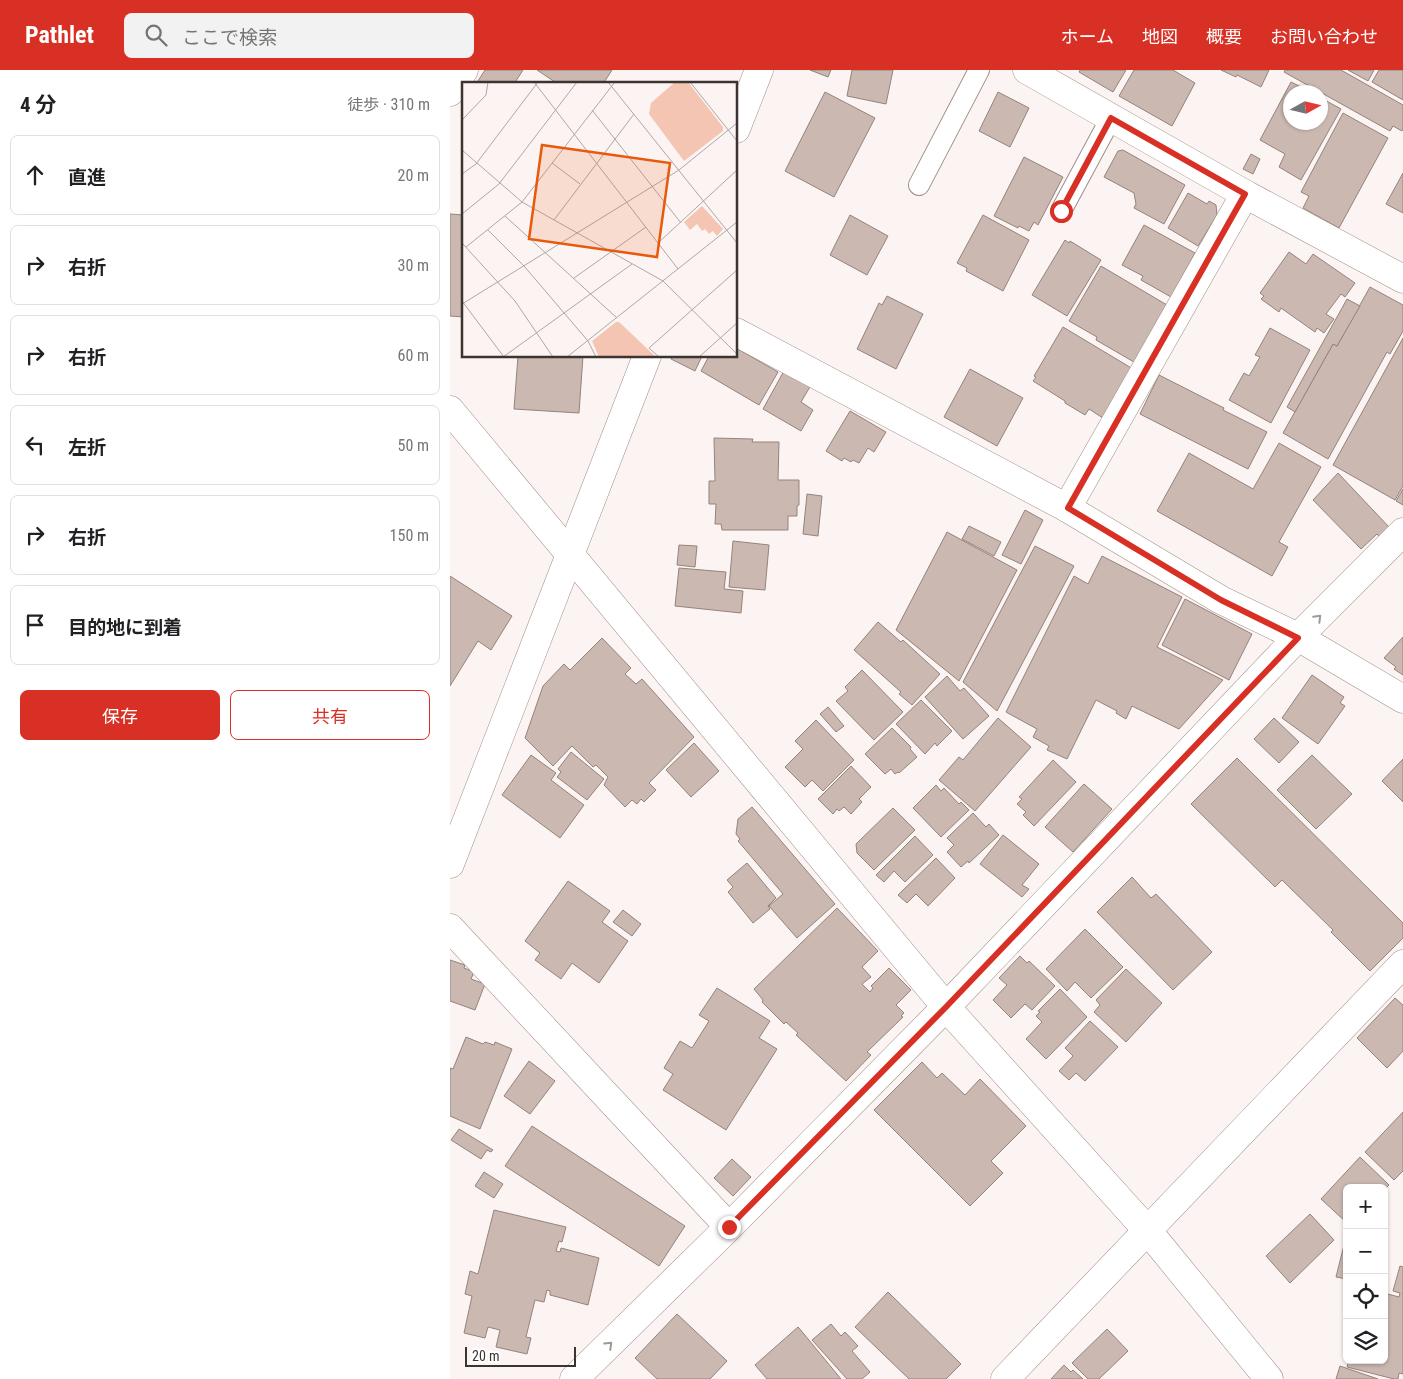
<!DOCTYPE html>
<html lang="ja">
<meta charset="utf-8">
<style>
body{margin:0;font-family:"Roboto Condensed","Noto Sans JP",sans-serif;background:#f2f2f2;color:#202124}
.controls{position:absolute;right:15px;bottom:15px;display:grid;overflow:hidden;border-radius:8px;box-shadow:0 1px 4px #0004}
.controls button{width:45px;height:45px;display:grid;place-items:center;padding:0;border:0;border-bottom:1px solid #e0e0e0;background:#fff;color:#202124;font:25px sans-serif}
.compass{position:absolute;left:833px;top:15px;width:45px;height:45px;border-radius:50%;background:#fff;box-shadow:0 1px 4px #0004;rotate:82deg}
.scale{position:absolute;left:15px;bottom:12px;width:111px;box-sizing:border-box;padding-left:5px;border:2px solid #3b3431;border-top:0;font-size:14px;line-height:18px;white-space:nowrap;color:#3b3431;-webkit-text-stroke:4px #fff;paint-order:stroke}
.stop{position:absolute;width:15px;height:15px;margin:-11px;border:4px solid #d93025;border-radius:50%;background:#fff}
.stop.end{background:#d93025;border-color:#fff;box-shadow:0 1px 5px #0008}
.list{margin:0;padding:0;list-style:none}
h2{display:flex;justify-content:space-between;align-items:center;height:65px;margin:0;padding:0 20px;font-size:21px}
h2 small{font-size:16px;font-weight:400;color:#757577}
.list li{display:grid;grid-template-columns:32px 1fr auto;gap:15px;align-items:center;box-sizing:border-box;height:80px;margin:0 10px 10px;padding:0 10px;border:1px solid #e0e0e0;border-radius:8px}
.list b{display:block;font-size:19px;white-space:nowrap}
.list em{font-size:16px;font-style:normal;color:#757577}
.actions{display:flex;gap:10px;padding:15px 20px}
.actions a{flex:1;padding:11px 0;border:1px solid #d93025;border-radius:8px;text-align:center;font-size:18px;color:#d93025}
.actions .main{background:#d93025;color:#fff}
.icon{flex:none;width:28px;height:28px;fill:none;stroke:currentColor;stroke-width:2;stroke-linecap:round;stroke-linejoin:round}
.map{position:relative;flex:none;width:953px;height:1309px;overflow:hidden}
header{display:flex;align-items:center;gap:30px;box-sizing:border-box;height:70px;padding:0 25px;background:#d93025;color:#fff}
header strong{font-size:24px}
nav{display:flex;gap:28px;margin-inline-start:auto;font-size:18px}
.search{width:350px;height:45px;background:#f2f2f2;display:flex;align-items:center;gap:12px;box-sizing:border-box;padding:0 18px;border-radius:8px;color:#757577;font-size:19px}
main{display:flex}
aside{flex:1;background:#fff}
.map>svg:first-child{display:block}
.building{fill:#cab8b1;stroke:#94837d}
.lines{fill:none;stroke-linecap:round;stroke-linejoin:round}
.lane-casing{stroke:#a08e88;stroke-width:22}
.street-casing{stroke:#a08e88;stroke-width:29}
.secondary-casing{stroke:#a08e88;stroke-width:29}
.lane{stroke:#fff;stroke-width:20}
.street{stroke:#fff;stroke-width:28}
.secondary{stroke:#fff;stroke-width:28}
.oneway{stroke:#9d9a98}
.route{stroke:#d93025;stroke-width:6}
.inset-road{fill:none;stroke:#afa7a5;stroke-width:1}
.view{fill:#e8590c;fill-opacity:0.15;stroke:#e8590c;stroke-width:2.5}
.inset-edge{fill:none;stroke:#3b3431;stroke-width:2.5}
</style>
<header>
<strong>Pathlet</strong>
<div class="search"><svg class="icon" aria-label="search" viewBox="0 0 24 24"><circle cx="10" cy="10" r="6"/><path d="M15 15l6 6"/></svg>ここで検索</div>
<nav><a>ホーム</a><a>地図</a><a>概要</a><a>お問い合わせ</a></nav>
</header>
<main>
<aside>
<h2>4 分<small>徒歩 · 310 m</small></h2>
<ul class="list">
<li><svg class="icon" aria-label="ahead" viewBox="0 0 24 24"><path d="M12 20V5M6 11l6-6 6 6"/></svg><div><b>直進</b></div><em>20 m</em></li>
<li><svg class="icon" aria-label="right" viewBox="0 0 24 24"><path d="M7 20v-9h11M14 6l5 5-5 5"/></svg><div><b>右折</b></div><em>30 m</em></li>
<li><svg class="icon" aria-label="right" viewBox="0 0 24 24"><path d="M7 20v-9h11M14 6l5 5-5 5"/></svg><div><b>右折</b></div><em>60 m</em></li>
<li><svg class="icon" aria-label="left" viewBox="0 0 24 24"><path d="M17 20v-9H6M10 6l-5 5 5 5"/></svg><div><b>左折</b></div><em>50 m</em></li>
<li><svg class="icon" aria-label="right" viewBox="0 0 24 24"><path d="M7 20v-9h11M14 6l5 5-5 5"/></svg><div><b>右折</b></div><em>150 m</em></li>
<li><svg class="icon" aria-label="arrive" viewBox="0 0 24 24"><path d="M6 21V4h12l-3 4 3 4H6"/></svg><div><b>目的地に到着</b></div></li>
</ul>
<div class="actions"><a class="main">保存</a><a>共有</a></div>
</aside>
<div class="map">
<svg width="953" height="1309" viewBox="0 0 953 1309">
<rect width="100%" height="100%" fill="#fcf4f2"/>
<g class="building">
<path d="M35 0H73L64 14H26Z"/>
<path d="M87 0H162L153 14H108Z"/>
<path d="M360 0H381L378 7Z"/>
<path d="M402 0H443L436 34 397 26Z"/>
<path d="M630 0H676L663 22 629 2Z"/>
<path d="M684 0H723L745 13 722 56 669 26Z"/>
<path d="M771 0H819L811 17 787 5 786 7Z"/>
<path d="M835 0H891L953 35V59L952 61 943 56 940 61 834 2Z"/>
<path d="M898 0H924L918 11Z"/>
<path d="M929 0H953V30L922 12Z"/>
<path d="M841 12 861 22H841V52H871V28L891 39 851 110 829 97 835 84 810 70Z"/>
<path d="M375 22 425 48 384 127 335 101Z"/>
<path d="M548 22 579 38 560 77 529 61Z"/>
<path d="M893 43 938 68 889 158 853 138 859 126 851 122Z"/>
<path d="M673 80 735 115 714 154 684 138 686 134 684 123 654 107 668 81Z"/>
<path d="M801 84 810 89 803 104 793 99Z"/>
<path d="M574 87 613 107 588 155 584 152 579 161 569 156 568 158 544 146Z"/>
<path d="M953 103V143L936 134Z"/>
<path d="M738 123 757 134 759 131 766 135 767 145 748 176 718 158Z"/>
<path d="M0 144 14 145V247L0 246Z"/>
<path d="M400 145 438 166 417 205 380 185Z"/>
<path d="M533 145 579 170 553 221 516 201 517 198 507 193Z"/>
<path d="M694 155 745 183 721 227 691 210 693 206 672 195Z"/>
<path d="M615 170 619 173 620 171 651 190 617 246 582 225Z"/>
<path d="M839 182 856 194 863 184 905 213 895 227 891 224 876 244 884 249 874 263 867 258 865 262 831 238 829 242 811 229 814 226 810 223Z"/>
<path d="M651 196 717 235 684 292 646 270 647 267 619 251Z"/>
<path d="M920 217 953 235V261L940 284 937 282 878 389 833 363 883 274 887 276Z"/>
<path d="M437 226 473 244 446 299 407 279 429 233 432 235Z"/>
<path d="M897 229 910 236 887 276 883 274 845 342 837 337Z"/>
<path d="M613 257 683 299 653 348 639 339 635 345 615 333V331L583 311 586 307 584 306Z"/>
<path d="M820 258 860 280 821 353 779 330 794 303 799 306 810 287 805 285Z"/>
<path d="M953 268V416L945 430 883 395Z"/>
<path d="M286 278 328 302 309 335 251 301 259 286H286Z"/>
<path d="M68 286H133L129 343 64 339Z"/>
<path d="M222 286H252L245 301 221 289Z"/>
<path d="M335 299 361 315 351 332 363 340 351 361 313 339Z"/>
<path d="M520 299 573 328 547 376 494 347Z"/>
<path d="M709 305 774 338 773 340 817 362 798 399 690 344Z"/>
<path d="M400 341 436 362 424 382 418 378 409 393 403 390 401 392 394 388 392 391 376 381Z"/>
<path d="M264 368 303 369 302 372H329L328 410H349V435L347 436V446H338V460H272L271 454H265L266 434H259V411H265Z"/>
<path d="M829 373 871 397 829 472 838 477 822 506 707 441 739 383 803 419Z"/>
<path d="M888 403 939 457 930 467 927 464 911 479 863 430Z"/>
<path d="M953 419V435L946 431Z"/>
<path d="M357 424 372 426 368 466 353 464Z"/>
<path d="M575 440 593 450 571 494 552 485Z"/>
<path d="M519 456 551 472 544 486 512 469Z"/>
<path d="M497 462 567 500 509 611 446 560Z"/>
<path d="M283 471 319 475 315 520 279 517Z"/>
<path d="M229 475 247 476 245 497 227 495Z"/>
<path d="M585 476 624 496 547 641 513 612Z"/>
<path d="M652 486 732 527 707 577 773 610 729 659 682 636 676 649 666 643 667 641 646 630 617 689 597 680 599 676 583 667 587 659 556 642 624 506 638 514Z"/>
<path d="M229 498 276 502 274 519 293 521 291 543 225 536Z"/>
<path d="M0 506 62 546 41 580 28 571 0 616Z"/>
<path d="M735 529 802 564 779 610 712 575Z"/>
<path d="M428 552 451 572 453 570 490 604 462 635 449 624 451 622 404 580Z"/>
<path d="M953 567V605L944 599 946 597 934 588Z"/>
<path d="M152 568 181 598 175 604 186 614 192 609 244 667 199 713 206 720 194 732 191 729 187 734 182 730 175 737 154 715 158 707 146 695 143 697 122 676 103 696 75 668 93 616 114 594 120 600Z"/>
<path d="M412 600 453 642 424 670 386 631 398 621 395 617Z"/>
<path d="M862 605 894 627 890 633 895 636 868 674 832 648Z"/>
<path d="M497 606 510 621 514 618 539 646 513 669 475 627Z"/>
<path d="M471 630 502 661 487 676 485 673 475 684 446 654Z"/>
<path d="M378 637 394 656 386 662 370 644Z"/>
<path d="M548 648 581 677 525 741 489 710 509 687 513 690Z"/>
<path d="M824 648 849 672 829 693 804 669Z"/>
<path d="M366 650 404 690 373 721 362 710 355 717 335 697 353 679 345 671Z"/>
<path d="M442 658 461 677 460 679 467 687 449 703 448 702 445 704 441 699 435 704 415 684Z"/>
<path d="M244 673 269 701 241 727 216 700Z"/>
<path d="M121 682 154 709 137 730 107 707 111 702 108 699Z"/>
<path d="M81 685 106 703 101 710 134 735 110 768 52 725Z"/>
<path d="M862 685 902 724 866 759 827 720Z"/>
<path d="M787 688 953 853V868L920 901 881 862 883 860 832 810 825 817 741 734Z"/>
<path d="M953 689V732L932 711Z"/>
<path d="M603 690 626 712 584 756 573 745 576 742 567 734 572 729 569 727Z"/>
<path d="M401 696 421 717 409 729 412 732 401 744 394 737 389 741 387 739 383 744 368 729Z"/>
<path d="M634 714 662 739 623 782 595 757Z"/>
<path d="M486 715 491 721 494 718 509 734 511 732 519 740 491 767 463 738Z"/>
<path d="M302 737 385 834 347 868 319 836 333 824 288 771 290 769 286 764 288 749Z"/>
<path d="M443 738 465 760 424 800 407 783 406 774Z"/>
<path d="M523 743 536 757 539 754 549 765 519 793 518 791 511 797 497 782 504 775 497 768Z"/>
<path d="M553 765 589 794 572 815 579 819 572 827 530 794Z"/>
<path d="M465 766 483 785 455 812 444 801 434 812 426 805Z"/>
<path d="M486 788 505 808 478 836 466 824 457 833 448 825Z"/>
<path d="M297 793 326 828 318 836 320 839 303 853 278 822 283 817 277 810Z"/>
<path d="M682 807 701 828 706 824 762 882 723 920 647 842Z"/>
<path d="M118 811 160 841 152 852 178 871 149 913 122 893 111 909 85 890 90 883 75 871Z"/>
<path d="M387 838 428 881 412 897 421 907 412 914 420 922 423 918 421 916 439 898 461 920 446 935 454 943 451 946 453 947 417 982 421 985 396 1011 346 965 348 963 336 952 334 954 312 932 313 930 304 919Z"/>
<path d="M173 840 191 854 182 866 163 852Z"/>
<path d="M635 859 673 897 641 928 625 912 617 921 596 899Z"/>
<path d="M570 886 577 893 579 891 605 916 582 940 575 934 561 948 543 930 557 915 549 908Z"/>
<path d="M0 890 15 895 14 898 24 902 21 909 35 914 25 940 0 931Z"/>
<path d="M676 899 712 933 676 972 644 942 650 935 646 930Z"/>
<path d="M267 918 320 951 309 968 327 979 276 1060 213 1020 223 1004 214 998 230 971 242 978 259 951 249 945Z"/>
<path d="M610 919 637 947 596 989 576 969 592 952 586 946 590 942 588 941Z"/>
<path d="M945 928 953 935V981L937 998 907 968Z"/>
<path d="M640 951 668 977 635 1011 626 1003 619 1010 609 1001 623 986 615 978Z"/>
<path d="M16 967 33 974 35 972 44 975 45 972 62 979 30 1059 0 1046V998L3 999Z"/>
<path d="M79 991 105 1011 80 1044 54 1026Z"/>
<path d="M472 992 487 1008 492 1003 515 1025 530 1009 576 1056 541 1091 553 1103 520 1136 424 1040Z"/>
<path d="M953 1042V1101L944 1110 915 1082Z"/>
<path d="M82 1056 235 1156 209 1196 55 1096Z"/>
<path d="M9 1059 43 1080 41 1082 37 1080 31 1089 1 1070Z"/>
<path d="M910 1087 939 1115 934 1120V1118H897V1153L871 1129Z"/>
<path d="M282 1089 301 1107 283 1126 264 1108Z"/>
<path d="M34 1102 53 1114 44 1128 25 1116Z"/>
<path d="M44 1140 116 1157 112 1172 109 1171 106 1181 110 1182 111 1178 149 1188 138 1235 100 1225V1221L97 1220 94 1232 85 1230 76 1267 81 1268 77 1284 46 1277 50 1260 38 1257 35 1268 14 1263 22 1226 15 1224 20 1201 28 1204Z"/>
<path d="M860 1144 884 1170 840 1213 816 1186Z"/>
<path d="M894 1175H897V1209L886 1207Z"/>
<path d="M950 1196 953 1197V1304L949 1303 948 1309H944L897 1297 899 1290H934V1223L949 1227 950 1223 943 1221Z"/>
<path d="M438 1222 511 1294 496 1309H459L405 1257Z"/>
<path d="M227 1244 277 1291 260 1309H207L185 1288Z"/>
<path d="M381 1254 391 1266 395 1262 408 1276 402 1281 420 1302 412 1309H397L362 1270Z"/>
<path d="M348 1257 349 1258 391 1309H317L305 1295Z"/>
<path d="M657 1259 678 1281 649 1309H638L622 1293Z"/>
<path d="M614 1295 621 1302 623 1300 633 1309H601Z"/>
<path d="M890 1296 928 1309H886Z"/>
</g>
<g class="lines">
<g class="lane-casing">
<g id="lane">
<path d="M469 115 529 0"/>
<path d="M611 141 661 48"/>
</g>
</g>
<g class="street-casing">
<g id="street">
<path d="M577 0 795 124 953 209"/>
<path d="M0 22 14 0"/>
<path d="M286 262 617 438 771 530 848 567 953 629"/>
<path d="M0 340 496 937 698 1161 819 1309"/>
<path d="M617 438 795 124"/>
<path d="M0 858 279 1157"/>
<path d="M124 1309 279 1157 496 937 848 567 953 462"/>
<path d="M555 1309 953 894"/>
</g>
</g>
<g class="secondary-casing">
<g id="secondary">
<path d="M286 59 309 0"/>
<path d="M0 794 197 286"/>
</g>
</g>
<use href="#lane" class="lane"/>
<use href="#street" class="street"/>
<use href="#secondary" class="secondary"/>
</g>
<defs><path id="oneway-chevron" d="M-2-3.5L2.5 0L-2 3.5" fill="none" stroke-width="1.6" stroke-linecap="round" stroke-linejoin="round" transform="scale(1.25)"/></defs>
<g class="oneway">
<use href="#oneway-chevron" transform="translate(868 548) rotate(-45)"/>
<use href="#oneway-chevron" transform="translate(159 1275) rotate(-44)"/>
</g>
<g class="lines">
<path class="route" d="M279 1157 496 937 848 568 771 530 618 438 795 124 661 48 611 141"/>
</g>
<g transform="translate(12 12)">
<rect width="275" height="275" fill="#fcf4f2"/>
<path d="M213 0H226L261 45V49L222 79 187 32 189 21ZM240 124 261 147 255 154 251 149 247 152 243 147 240 149 235 142 228 148 222 140ZM154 240H157L194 275H137L130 259Z" fill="#f5c5b3"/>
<path class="inset-road" d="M72 0 216 187M146 0 275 161M228 0 275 59M130 28 219 141M0 38 24 13 26 0M0 68 60 120 201 199 275 272M90 81 118 102M0 92 14 82 76 0M0 132 37 102 115 0M43 134 155 236M92 138 172 32M26 148 62 184 126 259 134 275M0 161 53 219 91 275M196 161 275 88M4 165 60 120 153 0M112 196 184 145M0 219 42 275M0 222 217 88 275 41M41 275 170 182M105 275 275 140M197 275 187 266 275 188M237 275 275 241"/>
<path class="view" d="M80 63 208 81 195 175 67 157Z"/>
<rect width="275" height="275" class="inset-edge"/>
</g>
</svg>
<div class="controls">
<button>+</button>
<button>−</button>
<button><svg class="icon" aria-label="locate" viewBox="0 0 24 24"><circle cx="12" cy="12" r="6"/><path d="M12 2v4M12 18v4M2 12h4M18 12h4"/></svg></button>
<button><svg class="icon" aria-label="layers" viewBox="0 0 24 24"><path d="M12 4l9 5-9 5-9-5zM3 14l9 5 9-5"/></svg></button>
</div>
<svg class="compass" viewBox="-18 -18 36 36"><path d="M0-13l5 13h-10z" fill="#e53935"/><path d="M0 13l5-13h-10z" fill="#757577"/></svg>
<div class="scale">20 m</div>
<div class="stop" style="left:611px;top:141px"></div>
<div class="stop end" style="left:279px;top:1157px"></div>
</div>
</main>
